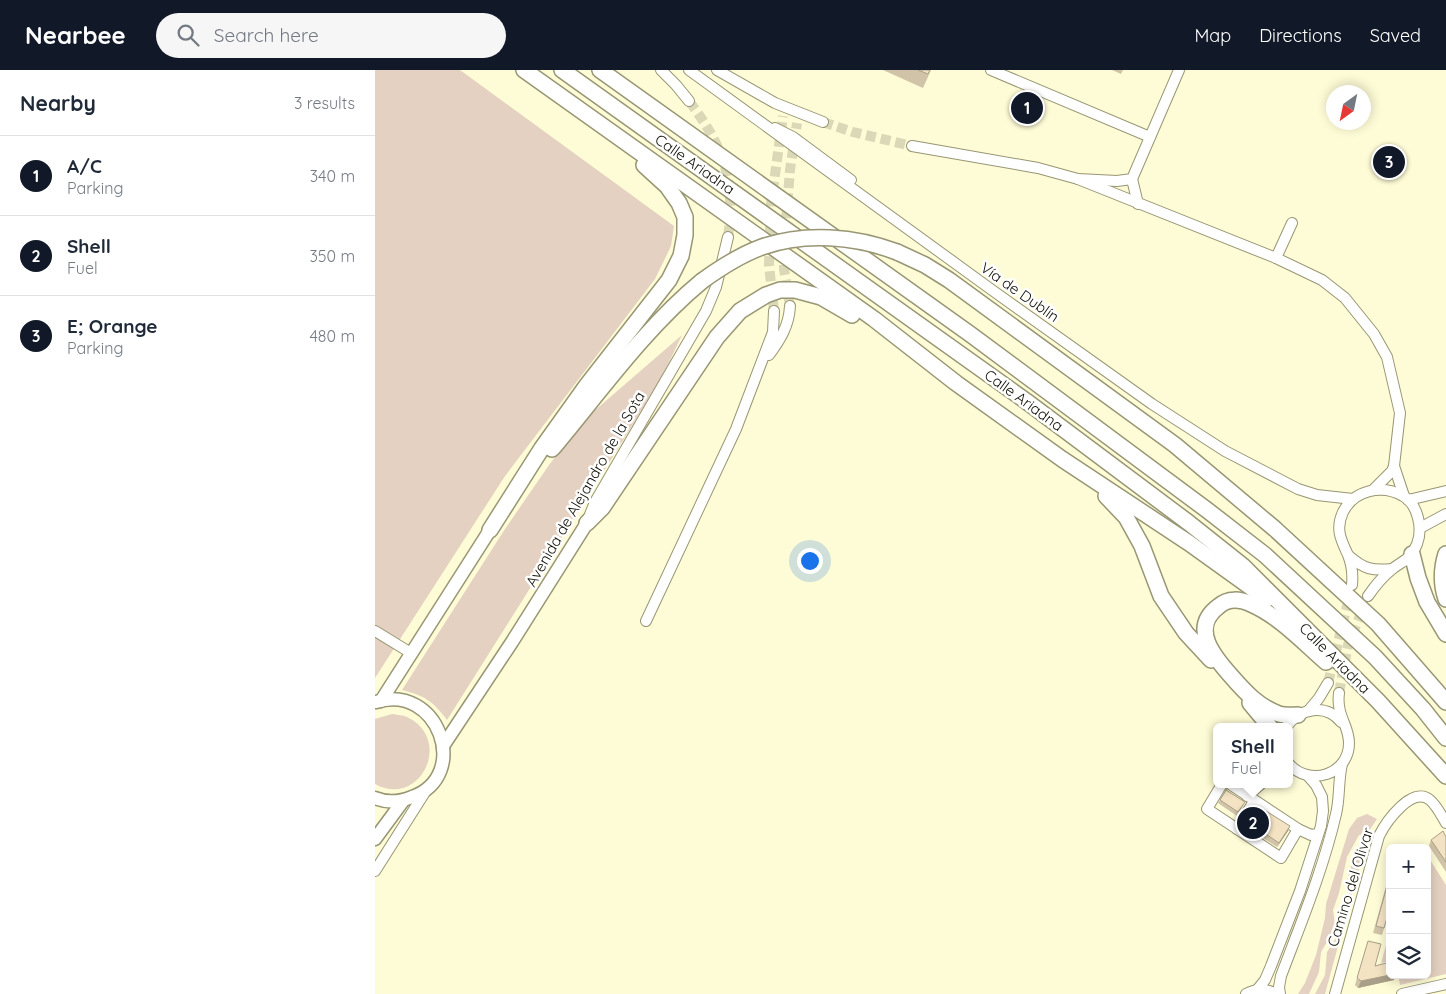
<!DOCTYPE html>
<meta charset="utf-8">
<style>
body{margin:0;font-family:Quicksand,sans-serif;background:#f6f6f7;color:#1f2937}
.controls{position:absolute;right:15px;bottom:15px;display:grid;overflow:hidden;border-radius:8px;box-shadow:0 2px 12px #0003}
.controls button{width:45px;height:45px;display:grid;place-items:center;padding:0;border:0;border-bottom:1px solid #e0e1e3;background:#fff;color:#1f2937;font:25px sans-serif}
.compass{position:absolute;left:951px;top:15px;width:45px;height:45px;border-radius:50%;background:#fff;box-shadow:0 2px 12px #0003;rotate:213deg}
.you{position:absolute;left:434px;top:490px;width:18px;height:18px;margin:-12px;border:4px solid #fff;border-radius:50%;background:#1a73e8;box-shadow:0 0 0 8px #1a73e833}
.badge{display:grid;place-items:center;width:32px;height:32px;border-radius:50%;background:#111827;color:#fff;font-size:16px;font-weight:700}
.pin{position:absolute;translate:-50% -50%;border:2px solid #fff;box-shadow:0 1px 5px #0006}
.popup{position:absolute;left:838px;top:653px;width:80px;height:65px;box-sizing:border-box;display:grid;place-content:center;border-radius:8px;background:#fff;filter:drop-shadow(0 1px 4px #0005);font-size:16px;white-space:nowrap;color:#747a83}
.popup b{font-size:19px;color:#1f2937}
.popup::after{content:'';position:absolute;left:50%;top:100%;margin-left:-10px;border:10px solid transparent;border-top-color:#fff}
.list{margin:0;padding:0;list-style:none}
h2{display:flex;justify-content:space-between;align-items:center;height:65px;margin:0;padding:0 20px;font-size:21px}
h2 small{font-size:16px;font-weight:400;color:#747a83}
.list li{display:grid;grid-template-columns:32px 1fr auto;gap:15px;align-items:center;box-sizing:border-box;height:80px;padding:0 20px;border-top:1px solid #e0e1e3}
.list b{display:block;font-size:19px;white-space:nowrap}
.list p{margin:0;font-size:16px;white-space:nowrap;color:#747a83}
.list em{font-size:16px;font-style:normal;color:#747a83}
.icon{flex:none;width:28px;height:28px;fill:none;stroke:currentColor;stroke-width:2;stroke-linecap:round;stroke-linejoin:round}
.map{position:relative;flex:none;width:1071px;height:924px;overflow:hidden}
header{display:flex;align-items:center;gap:30px;box-sizing:border-box;height:70px;padding:0 25px;background:#111827;color:#fff}
header strong{font-size:24px}
nav{display:flex;gap:28px;margin-inline-start:auto;font-size:18px}
.search{width:350px;height:45px;background:#f6f6f7;display:flex;align-items:center;gap:12px;box-sizing:border-box;padding:0 18px;border-radius:28px;color:#747a83;font-size:19px}
main{display:flex}
aside{flex:1;background:#fff}
.map>svg:first-child{display:block}
.green{fill:#e4d1c1}
.lines{fill:none;stroke-linecap:round;stroke-linejoin:round}
.minor-tunnel{stroke:#dad8b6;stroke-width:10;stroke-dasharray:10 5;stroke-linecap:butt}
.minor-casing{stroke:#989673;stroke-width:12}
.major-casing{stroke:#989673;stroke-width:15}
.highway-casing{stroke:#989673;stroke-width:18}
.minor{stroke:#fff;stroke-width:10}
.major{stroke:#fff;stroke-width:12}
.highway{stroke:#fff;stroke-width:15}
.highway-bridge-casing{stroke:#989673;stroke-width:18;stroke-linecap:butt}
.highway-bridge{stroke:#fff;stroke-width:15}
.wall{fill:#d1c3a8}
.shaded-wall{fill:#aa9f88}
.building{fill:#f3e3c3;stroke:#aa9f88}
.labels{text-anchor:middle;dominant-baseline:central;stroke-width:5;stroke-linejoin:round;paint-order:stroke}
.street-label{font-size:15px;fill:#0e0d03;stroke:#fff}
</style>
<header>
<strong>Nearbee</strong>
<div class="search"><svg class="icon" aria-label="search" viewBox="0 0 24 24"><circle cx="10" cy="10" r="6"/><path d="M15 15l6 6"/></svg>Search here</div>
<nav><a>Map</a><a>Directions</a><a>Saved</a></nav>
</header>
<main>
<aside>
<h2>Nearby<small>3 results</small></h2>
<ul class="list">
<li><span class="badge">1</span><div><b>A/C</b><p>Parking</p></div><em>340 m</em></li>
<li><span class="badge">2</span><div><b>Shell</b><p>Fuel</p></div><em>350 m</em></li>
<li><span class="badge">3</span><div><b>E; Orange</b><p>Parking</p></div><em>480 m</em></li>
</ul>
</aside>
<div class="map">
<svg width="1071" height="924" viewBox="0 0 1071 924">
<rect width="100%" height="100%" fill="#fefcd6"/>
<g class="green">
<path d="M0 0H85L299 156 296 176 280 209 130 406 0 608Z"/>
<path d="M307 265 288 305 244 377 72 650C58 631 50 626 27 620L130 459 174 395 211 348Z"/>
<path d="M17 644C22 645 28 645 32 647 79 669 45 739 0 714V649Z"/>
<path d="M992 744 1002 749 992 764 984 765 972 787 964 823 958 840 960 855 958 862 946 882 944 902 934 924H923L930 913 941 885 950 848 951 834 974 759 982 748Z"/>
<path d="M991 773 950 924H940L950 905 952 882 963 865 965 856V839L973 827 974 822 972 812 975 799 979 788Z"/>
<path d="M1052 785 1071 815V904L1025 915 1023 905H1052Z"/>
<path d="M1015 861V891L1006 893Z"/>
</g>
<g class="lines">
<g class="minor-tunnel">
<path d="M314 31C348 76 361 109 353 167"/>
<path d="M448 52 478 62 537 76"/>
<path d="M410 163 415 100 422 53"/>
<path d="M409 180V199L415 236"/>
<path d="M399 241 394 195 396 134 408 46"/>
<path d="M953 613 975 524"/>
<path d="M964 623 973 575 989 536"/>
</g>
<g class="minor-casing">
<g id="minor">
<path d="M286 0 301 15 314 31"/>
<path d="M314 0 617 220 777 334 850 381 923 419 942 425 978 429"/>
<path d="M342 0 400 33 448 52"/>
<path d="M616 0 775 67"/>
<path d="M400 58 418 67 476 110"/>
<path d="M537 76 663 98 703 109 742 111 757 109 804 0"/>
<path d="M703 109 901 188 947 210 970 228 999 264 1012 287 1025 343 1019 396 1017 401 998 420"/>
<path d="M757 109 763 134"/>
<path d="M901 188 917 153"/>
<path d="M394 285C405 270 414 256 415 236"/>
<path d="M1019 396 1029 426"/>
<path d="M1033 430 1071 421"/>
<path d="M214 447 220 432 331 241 341 217 353 167"/>
<path d="M1045 458 1071 444"/>
<path d="M974 486C989 499 997 501 1017 499"/>
<path d="M977 515C978 505 977 495 973 485 966 470 960 459 968 442 979 420 1007 414 1028 426 1043 434 1048 459 1042 474 1035 491 1028 490 1016 500 1007 507 1000 516 993 526"/>
<path d="M271 551 361 359 398 262 399 241"/>
<path d="M0 561 36 583"/>
<path d="M934 640 944 628 953 613"/>
<path d="M911 657C925 638 951 633 966 652"/>
<path d="M914 694C934 717 974 705 974 673 974 655 961 646 964 623"/>
<path d="M847 714 832 739 906 788 923 759"/>
<path d="M855 714 923 759 936 765 943 764"/>
<path d="M872 726 886 714"/>
<path d="M862 759 879 731"/>
<path d="M0 801 52 719"/>
<path d="M882 920 890 910 896 896 925 821 946 756 948 741 947 727 941 715 933 706"/>
<path d="M871 924C882 918 891 918 901 924"/>
<path d="M905 924 904 917 906 906C926 853 948 800 961 744 965 728 963 711 967 694"/>
<path d="M960 924 1004 766C1011 752 1037 715 1055 730 1062 736 1066 745 1071 753"/>
<path d="M1027 924 1071 914"/>
</g>
</g>
<g class="major-casing">
<g id="major">
<path d="M6 631 115 460"/>
<path d="M68 676 137 572 212 453"/>
<path d="M0 728C12 733 25 732 37 727 97 706 63 612 1 632"/>
<path d="M0 769 28 731"/>
</g>
</g>
<g class="highway-casing">
<g id="highway">
<path d="M149 0 499 249 581 313 687 389 814 473 892 529"/>
<path d="M187 0 651 331 814 453 868 496 1003 631 1071 706"/>
<path d="M225 0 595 264 832 440 890 485 1000 587 1048 639 1071 668"/>
<path d="M522 182 550 195 574 210 800 375 900 459 1003 554 1071 632"/>
<path d="M177 379C224 323 270 258 327 211"/>
<path d="M731 426 751 447 767 476 786 526 811 563 836 590"/>
<path d="M212 453 227 438 342 267 365 241 391 225 405 220H420L446 227 477 245"/>
<path d="M115 460 167 378 212 315 294 210 306 186 310 165V147L304 133 292 116 269 95"/>
<path d="M1037 484 1043 508 1052 532 1071 564"/>
<path d="M1071 484C1066 500 1066 514 1071 529"/>
<path d="M875 633 895 657"/>
<path d="M923 645C916 645 910 646 904 644 884 637 870 622 857 607 839 587 814 558 844 536 853 528 865 529 876 534 904 546 928 572 951 592"/>
</g>
</g>
<use href="#minor" class="minor"/>
<use href="#major" class="major"/>
<use href="#highway" class="highway"/>
<g class="highway-bridge-casing">
<path id="highway-bridge" d="M327 211C345 198 365 185 387 177 430 162 480 166 522 182"/>
</g>
<use href="#highway-bridge" class="highway-bridge"/>
</g>
<g class="wall">
<path d="M508 0H556L548 18Z"/>
<path d="M737 0H748L746 4Z"/>
<path d="M851 720 870 732 862 746 843 733 845 730Z"/>
<path d="M883 736 915 756 913 761 902 777 871 757 873 752Z"/>
<path d="M1071 767V802L1054 776 1056 770Z"/>
<path d="M1015 802V838L1007 865 998 863Z"/>
<path d="M993 871 1000 896 1019 910 983 918 980 915Z"/>
</g>
<g class="shaded-wall">
<path d="M915 756 913 761 902 777 904 773Z"/>
<path d="M1015 905H1020L1019 910 983 918 986 911Z"/>
</g>
<g class="building">
<path d="M543 0H555L553 4Z"/>
<path d="M853 717 851 720 870 732 863 742 845 730Z"/>
<path d="M883 736 915 756 904 773 873 752 882 738 883 739Z"/>
<path d="M1068 761 1071 767V792L1056 770Z"/>
<path d="M1023 775 1031 778H1022Z"/>
<path d="M1015 805V838L1009 858 1001 856Z"/>
<path d="M993 871 1006 874 1000 896 1015 892V905L986 911 982 908Z"/>
</g>
<g class="labels">
<g class="street-label">
<text transform="translate(320 94) rotate(35)">Calle Ariadna</text>
<text transform="translate(645 222) rotate(35)">Vía de Dublín</text>
<text transform="translate(649 330) rotate(36)">Calle Ariadna</text>
<text transform="translate(210 419) rotate(-60)">Avenida de Alejandro de la Sota</text>
<text transform="translate(960 588) rotate(45)">Calle Ariadna</text>
<text transform="translate(975 817) rotate(-73)">Camino del Olivar</text>
</g>
</g>
</svg>
<div class="controls">
<button>+</button>
<button>−</button>
<button><svg class="icon" aria-label="layers" viewBox="0 0 24 24"><path d="M12 4l9 5-9 5-9-5zM3 14l9 5 9-5"/></svg></button>
</div>
<svg class="compass" viewBox="-18 -18 36 36"><path d="M0-13l5 13h-10z" fill="#e53935"/><path d="M0 13l5-13h-10z" fill="#747a83"/></svg>
<div class="you"></div>
<div class="pin badge" style="left:652px;top:38px">1</div>
<div class="pin badge" style="left:878px;top:753px">2</div>
<div class="popup"><b>Shell</b>Fuel</div>
<div class="pin badge" style="left:1014px;top:92px">3</div>
</div>
</main>
